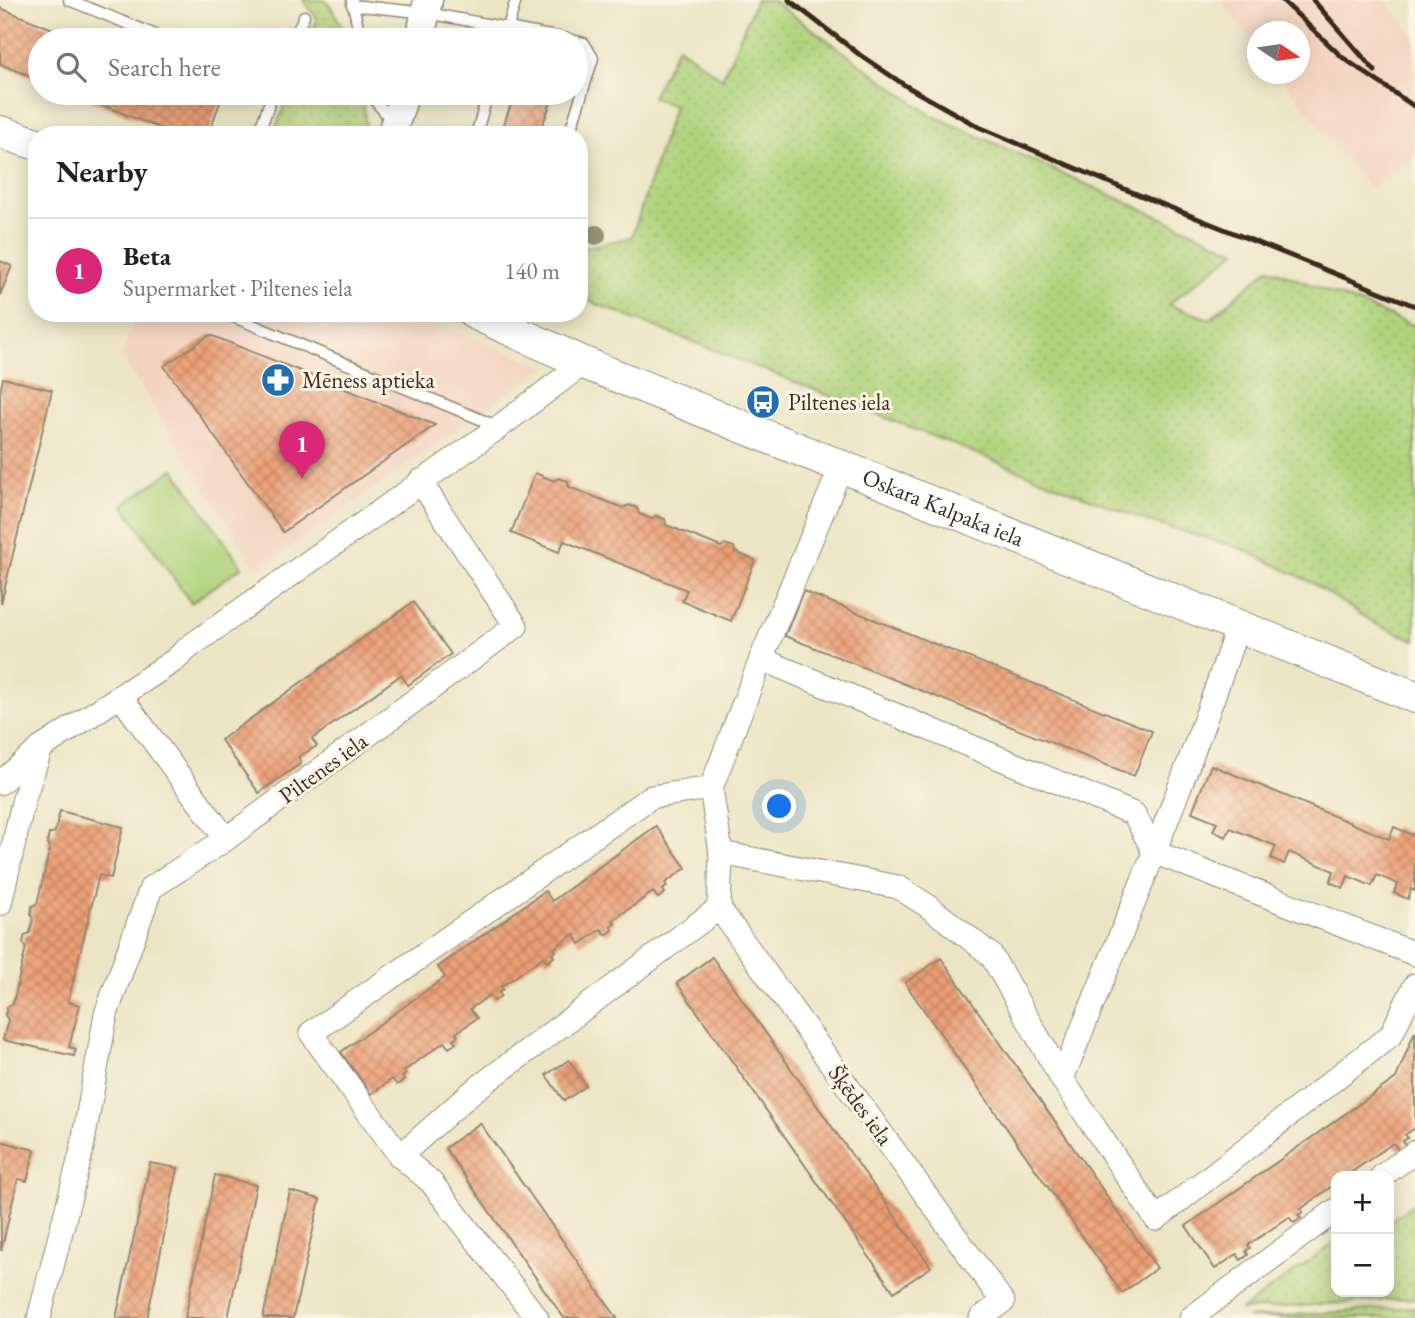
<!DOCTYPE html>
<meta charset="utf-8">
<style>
body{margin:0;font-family:"EB Garamond",serif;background:#f6f6f6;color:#202124}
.controls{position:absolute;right:21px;bottom:21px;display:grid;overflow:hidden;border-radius:14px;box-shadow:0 4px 18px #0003}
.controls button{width:63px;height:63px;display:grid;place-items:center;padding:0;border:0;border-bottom:2px solid #e0e0e0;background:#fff;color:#202124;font:35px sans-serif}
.compass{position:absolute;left:1247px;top:21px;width:63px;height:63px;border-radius:50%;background:#fff;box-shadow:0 4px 18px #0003;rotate:103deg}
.you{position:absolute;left:780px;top:807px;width:24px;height:24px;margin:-18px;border:5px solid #fff;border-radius:50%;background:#1a73e8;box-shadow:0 0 0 10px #1a73e833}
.badge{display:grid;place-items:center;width:46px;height:46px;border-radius:50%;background:#db2777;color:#fff;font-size:23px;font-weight:700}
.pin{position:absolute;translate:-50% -58px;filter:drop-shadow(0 2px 4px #0008)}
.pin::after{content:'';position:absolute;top:37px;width:24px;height:21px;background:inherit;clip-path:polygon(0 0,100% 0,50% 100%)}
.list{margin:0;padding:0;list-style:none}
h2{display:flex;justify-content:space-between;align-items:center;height:91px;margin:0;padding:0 28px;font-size:30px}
h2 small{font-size:23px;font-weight:400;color:#757577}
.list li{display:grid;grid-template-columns:46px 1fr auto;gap:21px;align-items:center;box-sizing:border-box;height:105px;padding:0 28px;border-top:2px solid #e0e0e0}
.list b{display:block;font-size:26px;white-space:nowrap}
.list p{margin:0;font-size:23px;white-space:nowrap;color:#757577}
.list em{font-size:23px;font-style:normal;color:#757577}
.icon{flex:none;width:38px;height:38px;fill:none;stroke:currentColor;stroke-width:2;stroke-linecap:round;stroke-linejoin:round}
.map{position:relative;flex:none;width:1415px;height:1318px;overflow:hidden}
.search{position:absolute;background:#fff;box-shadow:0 4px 18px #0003;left:28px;top:28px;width:560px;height:77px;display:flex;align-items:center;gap:18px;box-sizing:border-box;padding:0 24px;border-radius:38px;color:#757577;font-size:26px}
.panel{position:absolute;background:#fff;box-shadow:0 4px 18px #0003;left:28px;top:126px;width:560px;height:196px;border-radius:28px}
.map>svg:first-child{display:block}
.built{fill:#f3d4bf}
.grass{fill:url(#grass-dots);stroke:#767e4e;stroke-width:2}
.green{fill:#b0d37d;stroke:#767e4e;stroke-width:2}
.building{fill:url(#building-cross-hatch)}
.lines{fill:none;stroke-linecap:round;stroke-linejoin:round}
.service-casing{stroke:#948872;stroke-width:13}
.minor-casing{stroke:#948872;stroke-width:25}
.tertiary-casing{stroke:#948872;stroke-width:31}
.secondary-casing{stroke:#948872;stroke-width:34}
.service{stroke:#fff;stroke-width:10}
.minor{stroke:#fff;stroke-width:23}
.tertiary{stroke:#fff;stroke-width:28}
.secondary{stroke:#fff;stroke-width:32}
.rail{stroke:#3b2a1e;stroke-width:5}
.tree{fill:#9b9576}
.labels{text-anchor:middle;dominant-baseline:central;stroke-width:6;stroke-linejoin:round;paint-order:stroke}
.poi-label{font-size:23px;fill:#3b2a1e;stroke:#fcf5e5;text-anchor:start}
.street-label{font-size:23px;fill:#3b2a1e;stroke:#fcf5e5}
</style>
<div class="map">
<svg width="1415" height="1318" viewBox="0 0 1415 1318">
<defs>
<pattern id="grass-dots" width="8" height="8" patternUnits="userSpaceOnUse" patternTransform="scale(1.75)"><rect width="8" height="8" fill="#b0d37d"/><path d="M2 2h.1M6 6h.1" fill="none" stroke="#98b56c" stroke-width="1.8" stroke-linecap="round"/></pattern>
<pattern id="building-cross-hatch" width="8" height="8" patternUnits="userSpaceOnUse" patternTransform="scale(1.75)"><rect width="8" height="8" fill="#ec9f75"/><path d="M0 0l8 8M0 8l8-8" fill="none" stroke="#c0825f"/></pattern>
</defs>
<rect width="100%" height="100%" fill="#fcf5e5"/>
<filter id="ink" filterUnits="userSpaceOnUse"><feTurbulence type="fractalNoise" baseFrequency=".0143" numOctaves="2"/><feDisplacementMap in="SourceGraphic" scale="14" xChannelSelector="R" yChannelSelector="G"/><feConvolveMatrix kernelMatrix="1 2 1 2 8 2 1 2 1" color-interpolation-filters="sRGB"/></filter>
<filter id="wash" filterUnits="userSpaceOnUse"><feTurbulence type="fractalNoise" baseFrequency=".00686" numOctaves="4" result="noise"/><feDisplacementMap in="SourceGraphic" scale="28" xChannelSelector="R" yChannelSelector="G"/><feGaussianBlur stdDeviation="1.57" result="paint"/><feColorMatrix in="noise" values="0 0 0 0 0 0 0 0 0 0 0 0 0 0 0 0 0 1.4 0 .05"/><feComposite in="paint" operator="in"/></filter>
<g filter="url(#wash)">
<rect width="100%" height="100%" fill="#ece5c5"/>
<g class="built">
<path d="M1220 0H1385L1415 37V156L1370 190 1278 74H1300V32H1258L1257 47Z"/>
<path d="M137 313H411L546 367 258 570 121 356Z"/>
</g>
<g class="grass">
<path d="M303 0H324L330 5 349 40H309L317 19Z"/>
<path d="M756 0H772L931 115 1236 251 1168 305 1210 319 1269 268 1415 326V640L1376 624 1309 581 1240 548 1150 522 579 297V249L632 237 674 106 652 97 678 46 722 79Z"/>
<path d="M289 93H362L367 135H273Z"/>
<path d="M1415 1203V1298L1241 1310 1336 1242V1292H1389V1221Z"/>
<path d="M1415 1307V1318H1247Z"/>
</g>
<path class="green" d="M174 469 242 567 191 603 123 505Z"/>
<g id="blocks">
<g class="building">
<path d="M0 8 80 40H40V80L0 64Z"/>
<path d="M72 93H213L222 97 208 135H177Z"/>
<path d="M515 93H554L539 135H500Z"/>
<path d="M0 261 12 266 0 295Z"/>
<path d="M210 335 435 425 283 532 164 366Z"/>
<path d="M3 378 52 390 1 604 0 393Z"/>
<path d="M535 473 554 481 559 478 568 481 569 487 623 508 629 505 637 508 639 514 652 519 656 516 665 519 666 525 721 547 725 544 734 547 735 552 755 560 731 621 682 601 687 590 564 541 559 552 511 533Z"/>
<path d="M803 591 1152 731 1134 776 785 636Z"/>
<path d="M413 602 451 654 408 685 401 675 312 739 317 746 298 757 301 763 259 793 221 740Z"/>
<path d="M1211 765 1389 839 1394 827 1415 836V891L1411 889 1408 899 1394 893 1398 884 1377 875 1372 886 1348 876 1343 888 1330 882 1334 871 1289 852 1284 864 1271 858 1276 846 1230 828 1226 837 1213 831 1217 822 1192 812Z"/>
<path d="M60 811 123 827 111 878 99 875 68 1002 80 1005 69 1047 76 1049 74 1056 3 1040 8 1020 5 1015 7 1007 13 1004 26 947 23 943 25 935 30 933 33 919 31 914 32 906 37 904 50 848 47 843 49 834 55 832Z"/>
<path d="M656 826 686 868 665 883 667 886 663 890 665 893 658 898 653 892 613 920 615 923 611 927 613 930 606 935 601 929 580 944 574 934 554 948 556 951 552 954 554 957 547 962 543 957 501 987 503 989 499 993 501 996 494 1001 490 995 470 1009 477 1018 456 1033 458 1036 453 1039 456 1043 449 1048 444 1042 404 1071 406 1074 402 1077 404 1080 397 1085 392 1079 371 1094 341 1052 445 977 438 967 545 891 552 901Z"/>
<path d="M712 957 931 1267 894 1292 677 983Z"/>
<path d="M941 958 1157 1268 1122 1293 905 983Z"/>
<path d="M1415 1031V1128L1405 1135 1408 1138 1403 1141 1405 1145 1399 1150 1393 1143 1352 1172 1355 1175 1353 1176H1336V1183L1301 1209 1303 1212 1298 1215 1301 1218 1294 1223 1289 1217 1248 1245 1250 1248 1246 1251 1248 1255 1241 1260 1237 1254 1215 1269 1186 1226 1396 1078Z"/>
<path d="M569 1060 586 1086 564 1101 546 1075Z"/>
<path d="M480 1123 617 1318H564L445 1148Z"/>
<path d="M0 1141 35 1150 27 1181 18 1179 1 1251Z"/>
<path d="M150 1163 178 1168 147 1318H116Z"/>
<path d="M215 1175 256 1185 228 1318H185Z"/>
<path d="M290 1191 320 1199 293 1318H263Z"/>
</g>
</g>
</g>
<g filter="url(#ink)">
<use href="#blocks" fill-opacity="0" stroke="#948872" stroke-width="2"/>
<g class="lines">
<g class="service-casing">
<g id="service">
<path d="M69 0 168 40"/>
<path d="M352 0 361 40"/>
<path d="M352 5 427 13 572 40"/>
<path d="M294 40 304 16"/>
<path d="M504 40 516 0"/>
<path d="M374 93 377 103 393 122"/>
<path d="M258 135 273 93"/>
<path d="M476 135 488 93"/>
<path d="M569 135 593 58 584 43 576 41"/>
<path d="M224 313 499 427"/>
</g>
</g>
<g class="minor-casing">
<g id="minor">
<path d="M761 659 1134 814 1154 852 1415 954"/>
<path d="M121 697 226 839"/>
<path d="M0 783 41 748 175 660 189 647 499 427 584 363"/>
<path d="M711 788 721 853 719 908 472 1092 400 1156 311 1033 651 797 711 788 761 659 842 465"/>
<path d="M721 853 898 887 928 906 991 955 1062 1079C1123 928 1187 779 1238 625"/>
<path d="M0 904 24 798 41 748"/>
<path d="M719 908 1003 1302 981 1318"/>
<path d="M1062 1079 1156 1219 1391 1035 1415 985"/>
<path d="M400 1156 431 1182 537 1318"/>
<path d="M1382 1176 1415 1152"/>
<path d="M39 1318 81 1153 106 1014 151 888 226 839 516 626 420 481"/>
<path d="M1191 1318 1336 1210"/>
</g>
</g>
<g class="tertiary-casing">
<g id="tertiary">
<path d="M420 40 428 0"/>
<path d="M391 135 405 93"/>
</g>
</g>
<g class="secondary-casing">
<g id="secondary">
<path d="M0 132 37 144"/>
<path id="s1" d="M474 313 584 363 1415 697"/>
</g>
</g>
<use href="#service" class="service"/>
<use href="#minor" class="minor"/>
<use href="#tertiary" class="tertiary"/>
<use href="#secondary" class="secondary"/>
<g class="rail">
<path d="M789 0 860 55 906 86 979 127 1122 188 1415 306"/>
<path d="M1282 0 1342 57 1415 107"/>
<path d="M1313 0 1375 71"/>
</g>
</g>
<circle class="tree" cx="596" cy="235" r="10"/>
</g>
<defs>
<g id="pharmacy-disc" transform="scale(1.75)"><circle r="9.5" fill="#1f6fb2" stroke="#fcf5e5"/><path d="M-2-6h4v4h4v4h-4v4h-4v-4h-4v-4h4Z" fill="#fff"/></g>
<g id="bus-disc" transform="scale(1.75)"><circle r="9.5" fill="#1f6fb2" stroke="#fcf5e5"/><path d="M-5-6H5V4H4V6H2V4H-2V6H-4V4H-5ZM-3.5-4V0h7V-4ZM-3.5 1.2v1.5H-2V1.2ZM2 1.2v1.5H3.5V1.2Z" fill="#fff"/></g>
</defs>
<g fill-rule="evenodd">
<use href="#pharmacy-disc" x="278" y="380"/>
<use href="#bus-disc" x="763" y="402"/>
</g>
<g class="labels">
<g class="poi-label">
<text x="302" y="380">Mēness aptieka</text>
<text x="788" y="402">Piltenes iela</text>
</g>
<g class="street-label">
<text stroke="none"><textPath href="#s1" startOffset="508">Oskara Kalpaka iela</textPath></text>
<text transform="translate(323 768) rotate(-36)">Piltenes iela</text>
<text transform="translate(861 1105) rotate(54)">Šķēdes iela</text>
</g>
</g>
</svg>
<div class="controls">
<button>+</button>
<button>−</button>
</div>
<svg class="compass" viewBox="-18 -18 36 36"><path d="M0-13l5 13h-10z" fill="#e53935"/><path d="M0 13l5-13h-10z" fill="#757577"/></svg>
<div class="you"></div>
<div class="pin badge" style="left:302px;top:479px">1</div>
<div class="search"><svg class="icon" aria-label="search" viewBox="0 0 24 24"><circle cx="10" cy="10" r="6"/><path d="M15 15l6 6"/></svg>Search here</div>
<section class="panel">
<h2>Nearby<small></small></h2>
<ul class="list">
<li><span class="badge">1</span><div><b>Beta</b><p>Supermarket · Piltenes iela</p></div><em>140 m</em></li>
</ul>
</section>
</div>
